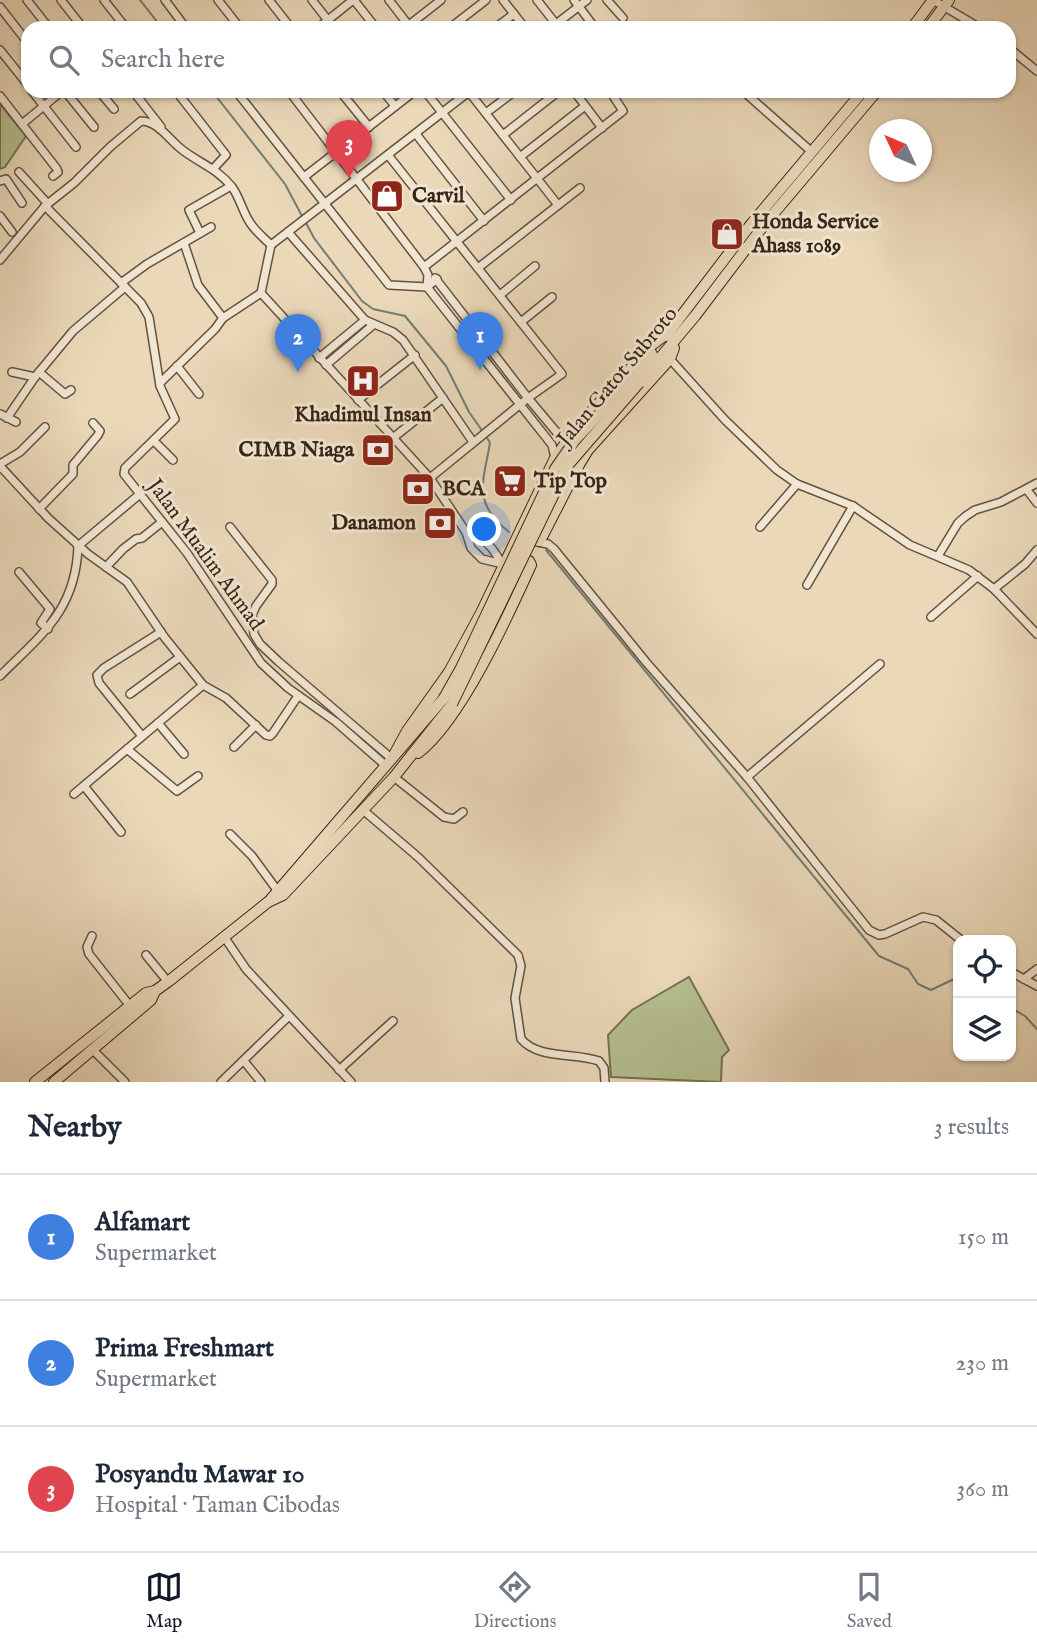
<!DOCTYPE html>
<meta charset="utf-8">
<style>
body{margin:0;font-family:"IM FELL English",serif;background:#f2f2f3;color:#1f2937}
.controls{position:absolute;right:21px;bottom:21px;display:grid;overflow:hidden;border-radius:14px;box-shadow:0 2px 5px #0004}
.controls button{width:63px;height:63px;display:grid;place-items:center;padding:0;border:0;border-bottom:2px solid #e0e1e3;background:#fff;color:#1f2937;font:35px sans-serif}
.compass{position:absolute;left:869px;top:119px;width:63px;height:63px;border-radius:50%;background:#fff;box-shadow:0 2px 5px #0004;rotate:314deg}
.you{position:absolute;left:485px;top:530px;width:24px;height:24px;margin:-18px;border:5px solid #fff;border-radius:50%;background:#1a73e8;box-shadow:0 0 0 10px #1a73e833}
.badge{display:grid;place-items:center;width:46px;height:46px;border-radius:50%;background:#111827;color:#fff;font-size:23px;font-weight:700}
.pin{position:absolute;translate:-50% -58px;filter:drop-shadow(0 2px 4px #0008)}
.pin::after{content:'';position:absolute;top:37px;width:24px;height:21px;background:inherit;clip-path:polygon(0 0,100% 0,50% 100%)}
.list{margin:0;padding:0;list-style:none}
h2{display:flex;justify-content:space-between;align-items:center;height:91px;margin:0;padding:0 28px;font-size:30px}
h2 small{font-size:23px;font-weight:400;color:#747a83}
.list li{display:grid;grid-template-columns:46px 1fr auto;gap:21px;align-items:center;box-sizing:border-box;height:126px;padding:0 28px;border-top:2px solid #e0e1e3}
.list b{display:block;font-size:26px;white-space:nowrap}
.list p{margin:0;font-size:23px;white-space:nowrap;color:#747a83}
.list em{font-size:23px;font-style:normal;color:#747a83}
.icon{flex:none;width:38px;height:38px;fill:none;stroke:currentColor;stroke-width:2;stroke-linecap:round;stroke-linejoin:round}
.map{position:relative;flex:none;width:1037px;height:1082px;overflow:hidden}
.search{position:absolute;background:#fff;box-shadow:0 2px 5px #0004;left:21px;right:21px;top:21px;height:77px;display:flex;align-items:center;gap:18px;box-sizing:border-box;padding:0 24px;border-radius:21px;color:#747a83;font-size:26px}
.sheet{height:469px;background:#fff}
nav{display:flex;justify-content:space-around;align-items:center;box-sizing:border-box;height:98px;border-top:2px solid #e0e1e3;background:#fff;font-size:19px;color:#747a83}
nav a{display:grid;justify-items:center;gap:4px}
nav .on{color:#111827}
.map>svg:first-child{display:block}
.green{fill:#b5bf90;stroke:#767253;stroke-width:2}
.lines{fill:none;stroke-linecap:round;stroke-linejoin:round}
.stream{stroke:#717d74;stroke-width:2}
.minor-casing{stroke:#63513f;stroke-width:10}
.highway-casing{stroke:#362416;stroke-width:12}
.minor{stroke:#f1e6d2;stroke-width:7}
.highway{stroke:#ead8b9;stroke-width:10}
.highway-bridge-casing{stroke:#362416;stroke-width:12;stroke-linecap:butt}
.highway-bridge{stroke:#ead8b9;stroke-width:10}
.labels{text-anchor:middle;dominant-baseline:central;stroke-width:6;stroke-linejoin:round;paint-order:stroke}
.poi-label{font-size:21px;font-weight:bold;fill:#362416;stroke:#f1e6d2;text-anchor:start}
.street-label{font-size:21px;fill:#362416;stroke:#f1e6d2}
</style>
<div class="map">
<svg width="1037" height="1082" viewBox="0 0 1037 1082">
<rect width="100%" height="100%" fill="#ead8b9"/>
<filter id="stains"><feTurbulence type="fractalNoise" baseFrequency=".00286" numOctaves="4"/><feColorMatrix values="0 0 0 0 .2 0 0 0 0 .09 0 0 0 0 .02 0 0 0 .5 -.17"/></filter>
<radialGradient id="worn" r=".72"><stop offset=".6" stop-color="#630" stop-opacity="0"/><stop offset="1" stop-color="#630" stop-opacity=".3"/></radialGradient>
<g class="green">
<path d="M0 104 26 136 5 167 0 169Z"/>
<path d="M689 977 729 1050 722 1057 721 1082 611 1077 608 1035 632 1010Z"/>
</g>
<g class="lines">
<g class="stream">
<path d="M140 0 162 28"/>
<path d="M212 91 285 184 302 216"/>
<path d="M305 221 314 238 362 301 373 309 405 316 446 366 469 412 483 432"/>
<path d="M486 436 490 443C483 483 472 503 509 532"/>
<path d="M546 550 879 956 908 969 918 984 931 990 954 979H958"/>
<path d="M1011 1008 1025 1016 1037 1029"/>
</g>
<g class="minor-casing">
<g id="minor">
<path d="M27 0 49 28"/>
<path d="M61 0 83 28"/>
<path d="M104 0 126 28"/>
<path d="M165 0 186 28"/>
<path d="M218 0 240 28"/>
<path d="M269 0 291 28"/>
<path d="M312 0 334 28"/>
<path d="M354 0 376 28"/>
<path d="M389 0 410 27"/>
<path d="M503 0 525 28"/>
<path d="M537 0 559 28"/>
<path d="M574 0 595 28"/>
<path d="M607 0 623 18"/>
<path d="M933 0 980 28"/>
<path d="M0 7 28 43"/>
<path d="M409 25 441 0"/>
<path d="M318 28 353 0"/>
<path d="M450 28 486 0"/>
<path d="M495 28 514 14"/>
<path d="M551 28 587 0"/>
<path d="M1009 48 1037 71"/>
<path d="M0 50 28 85"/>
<path d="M32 91 76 147"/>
<path d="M65 91 94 127"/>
<path d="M99 91 114 109"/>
<path d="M133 91 161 127"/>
<path d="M176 91 226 155 214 168"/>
<path d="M236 91 389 285 427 287 437 279"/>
<path d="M289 91 424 267 428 275 427 287 552 445 555 458"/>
<path d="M340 91 369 127"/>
<path d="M383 91 395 106"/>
<path d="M425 91 511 200"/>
<path d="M574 91 602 128"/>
<path d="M743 91 812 152"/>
<path d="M469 92 558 205"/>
<path d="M0 96 57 169 58 172 53 176"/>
<path d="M486 113 515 91"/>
<path d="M22 124 62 91"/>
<path d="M416 134 484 221"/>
<path d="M503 135 559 91"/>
<path d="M388 155 562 374 528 398 430 478"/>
<path d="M520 157 585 106"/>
<path d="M19 172 48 204"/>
<path d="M304 177 415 91"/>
<path d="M0 181 6 179 22 203"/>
<path d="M45 206 141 303 149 317 160 386 175 419 125 468 124 474 187 553 261 663 288 688 336 722 385 765"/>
<path d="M0 216 12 232"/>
<path d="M288 232 365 320 393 332 403 340 473 442"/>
<path d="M200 233 189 210 231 186"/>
<path d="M184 243 198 285 223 318"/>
<path d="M271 245 470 91"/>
<path d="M0 260 45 206 74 183 110 147 141 121C157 121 168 138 180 148 198 163 216 167 232 187 240 198 242 210 249 221 254 230 264 238 271 245L261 293 430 478 466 532 471 548 482 559 507 565"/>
<path d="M424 267 623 111 610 91"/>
<path d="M478 268 580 188"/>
<path d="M435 278 528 398 558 434 569 438"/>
<path d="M121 283 147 264 211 227"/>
<path d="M500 295 535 266"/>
<path d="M521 322 552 297"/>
<path d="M319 358 365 320"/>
<path d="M670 359 725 420 777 470 797 484 853 506 910 545 969 570 994 589 1037 634"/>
<path d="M326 365 373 325"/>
<path d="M177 366 199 394"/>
<path d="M12 372 35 377"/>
<path d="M39 372 65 394 71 390"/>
<path d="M160 383 215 329 223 318 261 293"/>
<path d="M358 400 415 355"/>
<path d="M0 414 16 422"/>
<path d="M7 418 35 377 73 331 125 287"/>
<path d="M393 438 443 398"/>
<path d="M154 441 173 460"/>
<path d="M0 464 20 452 45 427"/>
<path d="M0 466 48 518 88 554 127 582 165 638 203 685 226 698 266 735 270 736 273 733 298 696"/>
<path d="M1027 490 1037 503"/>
<path d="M39 509 73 474V465L98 435 100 431 93 423"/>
<path d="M230 527 272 580V584L256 606 252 615 254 634 260 644 279 662 391 758"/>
<path d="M760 527 797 484"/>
<path d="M466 532C484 536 493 548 502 564"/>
<path d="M537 542 548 544 554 549 646 662 747 777 869 930 879 935 885 934 923 917 936 920 961 940"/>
<path d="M78 546 140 494"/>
<path d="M938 556 958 523 966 516 975 510 1001 502 1037 483"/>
<path d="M106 567 123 549 136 539 142 538 162 522"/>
<path d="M19 572 50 609 41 623 48 629"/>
<path d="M807 585 853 506"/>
<path d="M994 589 1025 564 1037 550"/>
<path d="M931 617 978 576"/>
<path d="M0 676C42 634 76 610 78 546"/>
<path d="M130 694 180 657"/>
<path d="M158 723 184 754"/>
<path d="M142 736 99 683 97 675 104 668 161 632"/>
<path d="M234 747 256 725"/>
<path d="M127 749 177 791 198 776"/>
<path d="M394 777 444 817 454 819 463 812"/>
<path d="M747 777 880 664"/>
<path d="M84 786 121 832"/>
<path d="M74 794 203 685"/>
<path d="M363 810 418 857 518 955 521 966 515 998 521 1039C539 1060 575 1052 599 1061L604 1068 605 1082"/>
<path d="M230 834 252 856 277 890"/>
<path d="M92 936 87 947 89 954 130 1006"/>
<path d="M225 938 246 969 351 1082"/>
<path d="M146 955 168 982"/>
<path d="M1011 972 1037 986"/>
<path d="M1024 979 1037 969"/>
<path d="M93 1050 125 1082"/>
<path d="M244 1061 261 1082"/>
<path d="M339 1070 393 1021"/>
<path d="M221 1082 288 1017"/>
</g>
</g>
<g class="highway-casing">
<g id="highway">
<path d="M912 28 933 0"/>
<path d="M928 28 949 0"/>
<path d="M666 336 752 223 863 91"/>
<path d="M634 377 652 354"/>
<path d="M639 383 695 316 764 225 877 91"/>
<path d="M540 541 580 463 588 450 670 359 674 348"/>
<path d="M395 753 407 731 449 672 481 613 555 458 577 427 652 345 670 331"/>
<path d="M418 753C461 720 508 616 531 565L529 561 522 557"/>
<path d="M271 899 444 698"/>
<path d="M35 1082 146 993 155 991 169 981 268 902 283 895 394 777 452 704"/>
<path d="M54 1082 151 1000 155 991"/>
</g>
</g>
<use href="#minor" class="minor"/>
<use href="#highway" class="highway"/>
<g class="highway-bridge-casing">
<g id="highway-bridge">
<path d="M444 698 461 668 555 469 575 440 634 377"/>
<path d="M452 704 568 465 639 383"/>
</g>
</g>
<use href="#highway-bridge" class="highway-bridge"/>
</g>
<defs>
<g id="shop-square" transform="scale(1.75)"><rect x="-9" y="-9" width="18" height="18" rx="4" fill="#8f2418" stroke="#f1e6d2"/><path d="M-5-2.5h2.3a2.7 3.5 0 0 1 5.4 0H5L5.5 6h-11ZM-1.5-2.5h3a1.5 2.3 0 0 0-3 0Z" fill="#fff"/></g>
<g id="hospital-square" transform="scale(1.75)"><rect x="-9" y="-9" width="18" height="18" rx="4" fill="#8f2418" stroke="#f1e6d2"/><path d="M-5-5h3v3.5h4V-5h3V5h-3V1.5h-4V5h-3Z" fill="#fff"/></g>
<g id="bank-square" transform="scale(1.75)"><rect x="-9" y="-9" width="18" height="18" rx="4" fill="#8f2418" stroke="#f1e6d2"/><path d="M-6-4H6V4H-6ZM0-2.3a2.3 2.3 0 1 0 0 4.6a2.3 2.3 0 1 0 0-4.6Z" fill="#fff"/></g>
<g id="supermarket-square" transform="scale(1.75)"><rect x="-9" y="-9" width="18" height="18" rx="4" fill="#8f2418" stroke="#f1e6d2"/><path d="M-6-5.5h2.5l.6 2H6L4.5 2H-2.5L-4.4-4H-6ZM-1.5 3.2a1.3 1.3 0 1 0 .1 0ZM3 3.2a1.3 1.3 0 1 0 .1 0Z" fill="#fff"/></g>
</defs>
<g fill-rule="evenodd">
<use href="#shop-square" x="387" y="196"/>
<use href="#shop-square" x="727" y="234"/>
<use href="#hospital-square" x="363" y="381"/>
<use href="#bank-square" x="378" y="450"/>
<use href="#supermarket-square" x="510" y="481"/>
<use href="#bank-square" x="418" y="489"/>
<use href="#bank-square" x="440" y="523"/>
</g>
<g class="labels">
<g class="poi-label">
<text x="412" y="196">Carvil</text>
<text x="752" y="222">Honda Service<tspan x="752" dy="24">Ahass 1089</tspan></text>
<text x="363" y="415" text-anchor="middle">Khadimul Insan</text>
<text x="354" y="450" text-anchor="end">CIMB Niaga</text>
<text x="534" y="481">Tip Top</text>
<text x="442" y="489">BCA</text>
<text x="416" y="523" text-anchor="end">Danamon</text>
</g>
<g class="street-label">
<text transform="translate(618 377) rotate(-50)">Jalan Gatot Subroto</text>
<text transform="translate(205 555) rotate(54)">Jalan Mualim Ahmad</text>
</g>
</g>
<rect width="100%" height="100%" filter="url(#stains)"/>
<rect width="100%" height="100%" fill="url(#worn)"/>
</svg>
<div class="controls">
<button><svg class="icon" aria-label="locate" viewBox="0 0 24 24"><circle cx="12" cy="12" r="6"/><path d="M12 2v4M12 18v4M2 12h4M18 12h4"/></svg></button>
<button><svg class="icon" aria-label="layers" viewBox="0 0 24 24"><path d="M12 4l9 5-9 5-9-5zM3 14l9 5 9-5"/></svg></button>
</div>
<svg class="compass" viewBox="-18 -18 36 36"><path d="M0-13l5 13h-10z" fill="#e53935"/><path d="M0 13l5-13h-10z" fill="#747a83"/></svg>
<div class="you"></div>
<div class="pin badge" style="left:480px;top:370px;background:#3f7fe0">1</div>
<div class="pin badge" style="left:298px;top:372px;background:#3f7fe0">2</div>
<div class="pin badge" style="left:349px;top:178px;background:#e0444e">3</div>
<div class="search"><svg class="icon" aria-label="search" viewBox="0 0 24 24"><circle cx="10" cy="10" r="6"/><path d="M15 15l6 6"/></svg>Search here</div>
</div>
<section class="sheet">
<h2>Nearby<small>3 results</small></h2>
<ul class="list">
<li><span class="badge" style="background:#3f7fe0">1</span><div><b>Alfamart</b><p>Supermarket</p></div><em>150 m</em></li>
<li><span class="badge" style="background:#3f7fe0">2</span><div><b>Prima Freshmart</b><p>Supermarket</p></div><em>230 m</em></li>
<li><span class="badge" style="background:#e0444e">3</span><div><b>Posyandu Mawar 10</b><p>Hospital · Taman Cibodas</p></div><em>360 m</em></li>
</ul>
</section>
<nav>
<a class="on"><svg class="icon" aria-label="map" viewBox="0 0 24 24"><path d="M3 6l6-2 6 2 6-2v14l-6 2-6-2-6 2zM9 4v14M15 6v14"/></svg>Map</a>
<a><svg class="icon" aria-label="directions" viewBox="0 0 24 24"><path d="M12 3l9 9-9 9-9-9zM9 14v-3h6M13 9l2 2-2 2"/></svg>Directions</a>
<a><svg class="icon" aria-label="saved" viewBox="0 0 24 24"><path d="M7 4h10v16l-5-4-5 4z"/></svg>Saved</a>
</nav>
